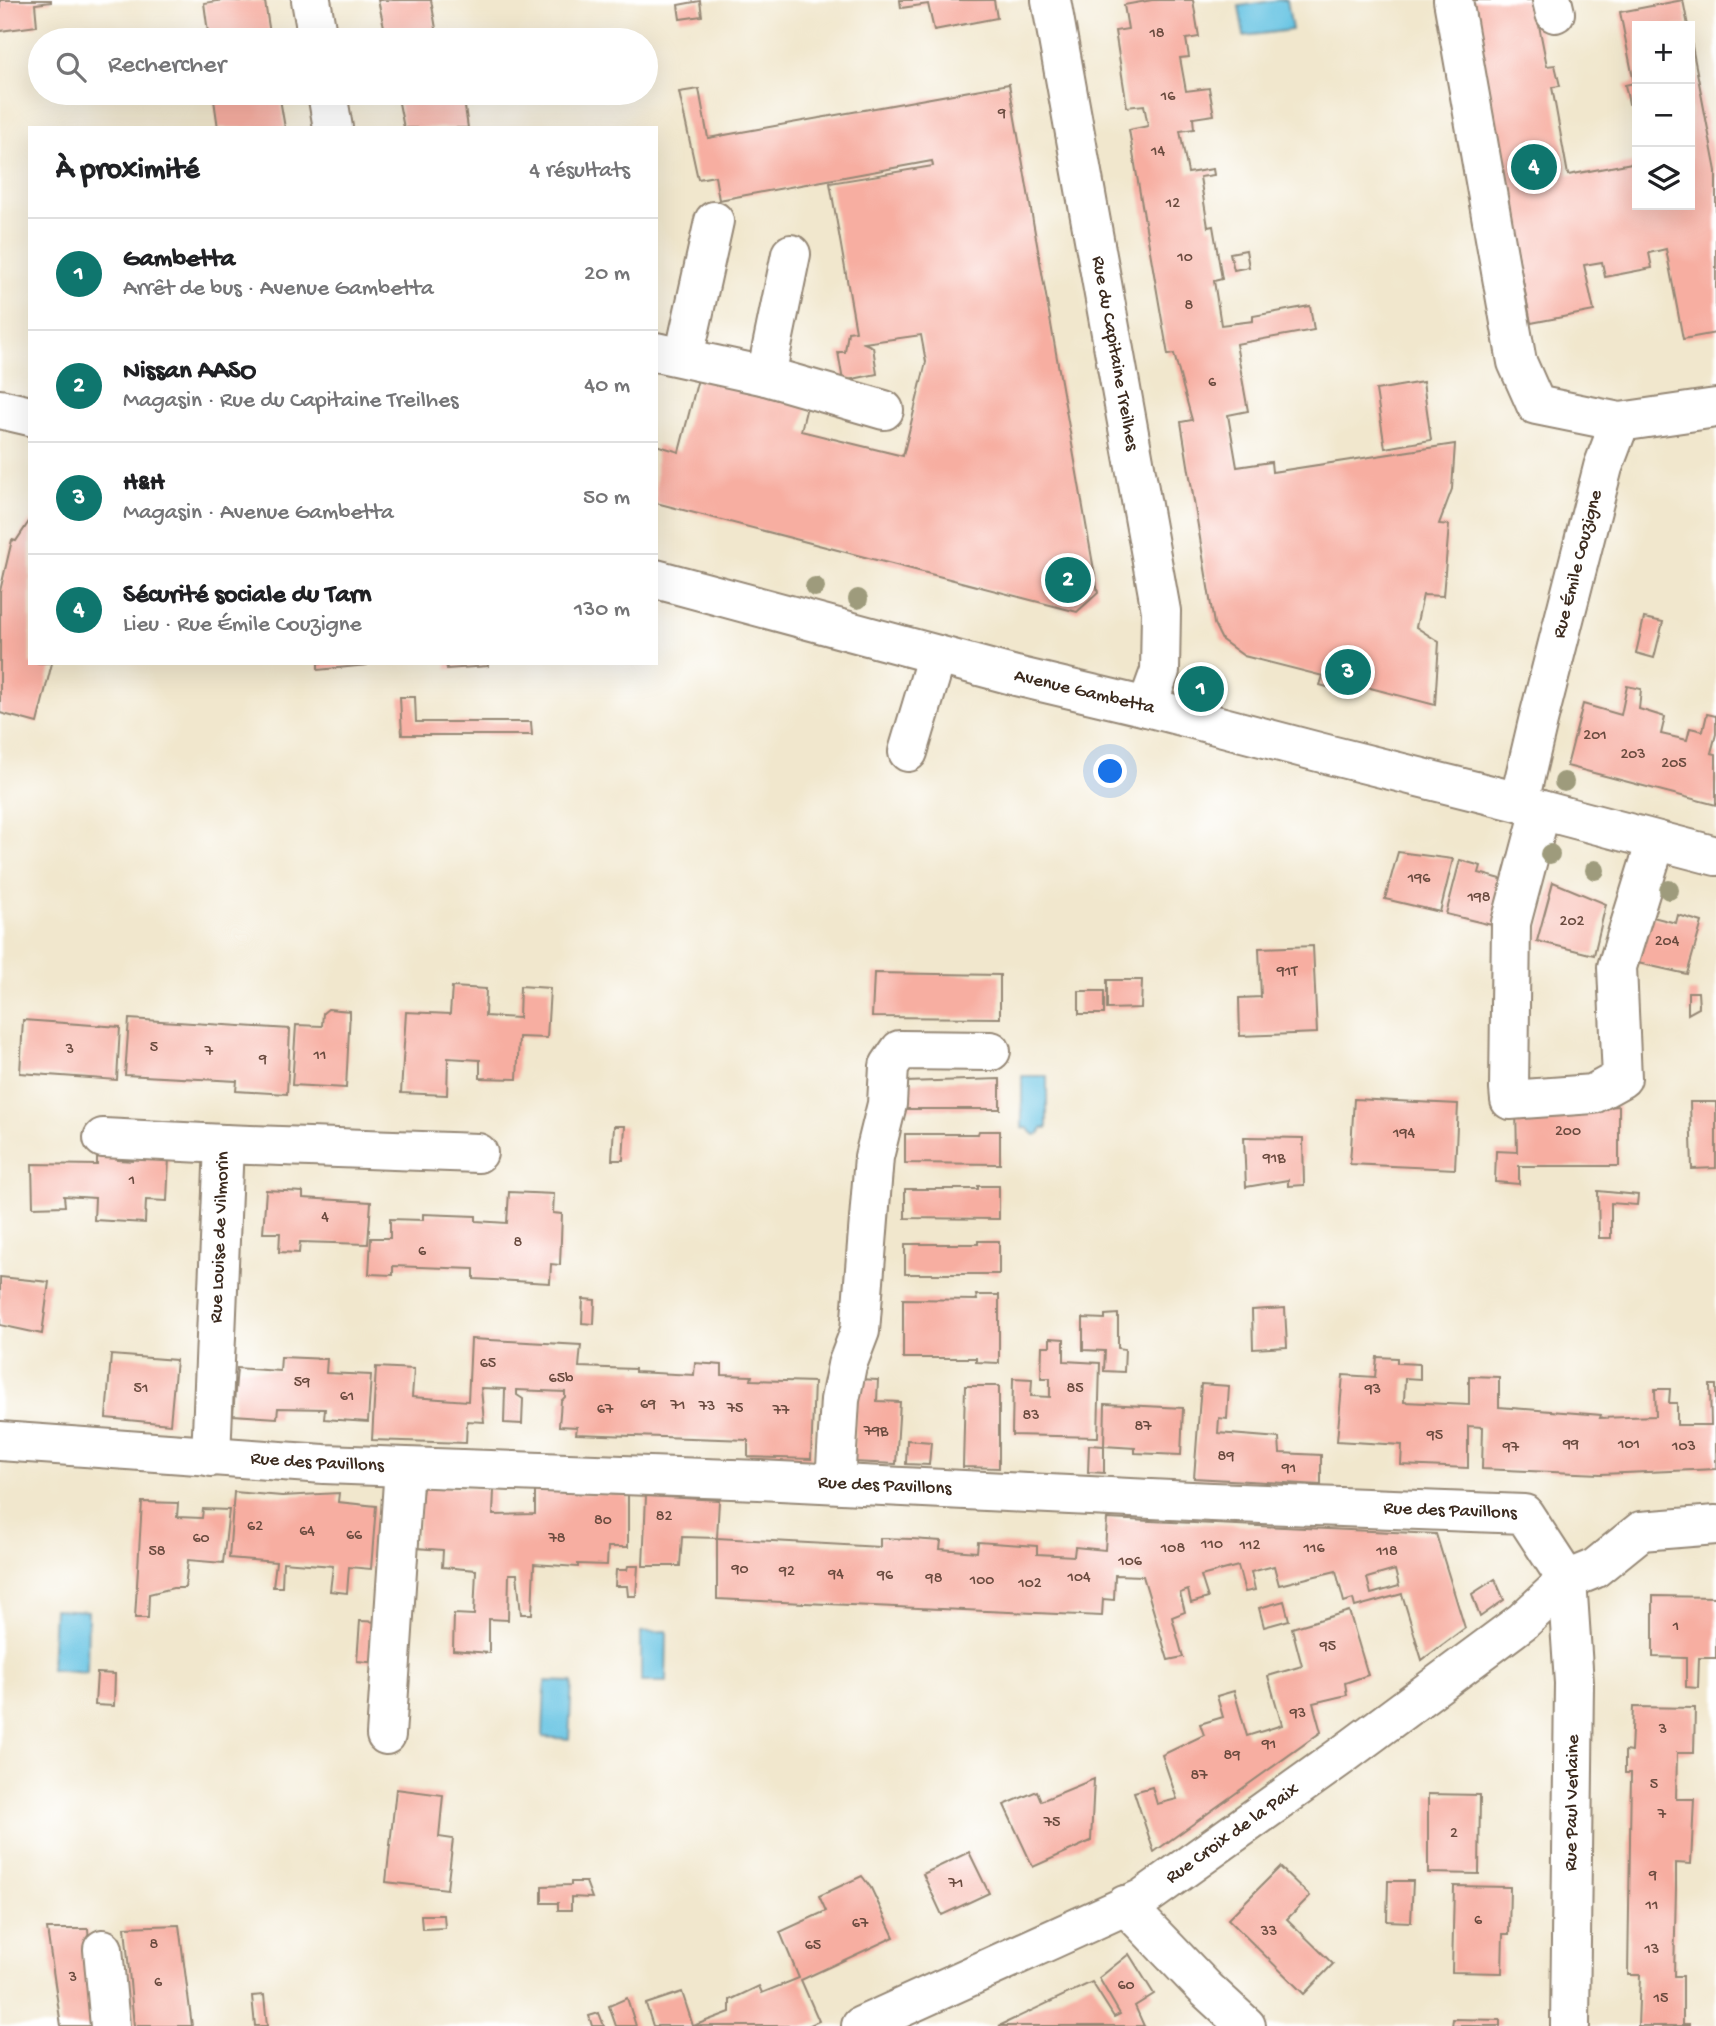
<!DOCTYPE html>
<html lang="fr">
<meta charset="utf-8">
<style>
body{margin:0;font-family:"Gochi Hand",sans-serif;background:#f6f6f6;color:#202124}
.controls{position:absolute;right:21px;top:21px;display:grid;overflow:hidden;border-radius:0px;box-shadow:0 7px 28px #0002}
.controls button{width:63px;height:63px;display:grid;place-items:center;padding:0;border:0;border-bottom:2px solid #e0e0e0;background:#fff;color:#202124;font:35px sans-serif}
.you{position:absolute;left:1111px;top:772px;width:24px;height:24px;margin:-18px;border:5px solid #fff;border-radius:50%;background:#1a73e8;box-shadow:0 0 0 10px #1a73e833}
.badge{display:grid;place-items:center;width:46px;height:46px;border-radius:50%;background:#0f766e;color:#fff;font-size:23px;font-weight:700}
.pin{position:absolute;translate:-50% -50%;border:4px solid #fff;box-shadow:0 2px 7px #0006}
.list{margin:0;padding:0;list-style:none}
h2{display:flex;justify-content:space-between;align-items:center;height:91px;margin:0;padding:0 28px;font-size:30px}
h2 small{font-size:23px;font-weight:400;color:#757577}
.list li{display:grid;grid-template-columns:46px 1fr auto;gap:21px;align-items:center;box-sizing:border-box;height:112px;padding:0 28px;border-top:2px solid #e0e0e0}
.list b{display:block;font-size:26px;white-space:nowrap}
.list p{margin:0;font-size:23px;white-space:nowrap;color:#757577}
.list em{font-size:23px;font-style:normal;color:#757577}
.icon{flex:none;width:38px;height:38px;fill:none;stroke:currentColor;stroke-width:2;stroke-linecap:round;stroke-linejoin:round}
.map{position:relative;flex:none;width:1716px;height:2026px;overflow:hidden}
.search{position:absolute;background:#fff;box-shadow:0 7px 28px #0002;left:28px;top:28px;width:630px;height:77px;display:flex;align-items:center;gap:18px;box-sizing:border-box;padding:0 24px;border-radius:38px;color:#757577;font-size:26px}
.panel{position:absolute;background:#fff;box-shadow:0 7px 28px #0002;left:28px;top:126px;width:630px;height:539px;border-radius:0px}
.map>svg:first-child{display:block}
.water{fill:#64c2e2;stroke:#507680;stroke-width:2}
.building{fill:#f7aea1;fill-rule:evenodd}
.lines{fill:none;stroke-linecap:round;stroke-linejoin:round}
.minor-casing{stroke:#968876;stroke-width:42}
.major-casing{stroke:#968876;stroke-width:42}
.minor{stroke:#fff;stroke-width:38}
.major{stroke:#fff;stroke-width:38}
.tree{fill:#9e9b7c}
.labels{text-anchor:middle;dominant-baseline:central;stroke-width:7;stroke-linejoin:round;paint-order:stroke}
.number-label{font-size:16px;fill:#6a4b3f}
.street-label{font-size:19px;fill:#3b2a1e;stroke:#fff}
</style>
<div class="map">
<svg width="1716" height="2026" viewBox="0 0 1716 2026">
<rect width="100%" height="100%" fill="#fff"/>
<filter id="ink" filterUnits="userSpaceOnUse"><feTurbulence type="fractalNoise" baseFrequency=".0143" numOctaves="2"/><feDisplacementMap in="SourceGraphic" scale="14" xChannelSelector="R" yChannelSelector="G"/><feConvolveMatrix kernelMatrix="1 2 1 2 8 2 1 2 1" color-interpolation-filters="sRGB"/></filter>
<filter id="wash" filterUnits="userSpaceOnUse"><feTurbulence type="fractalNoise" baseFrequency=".00686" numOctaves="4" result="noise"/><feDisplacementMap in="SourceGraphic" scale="28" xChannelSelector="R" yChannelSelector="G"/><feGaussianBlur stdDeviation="1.57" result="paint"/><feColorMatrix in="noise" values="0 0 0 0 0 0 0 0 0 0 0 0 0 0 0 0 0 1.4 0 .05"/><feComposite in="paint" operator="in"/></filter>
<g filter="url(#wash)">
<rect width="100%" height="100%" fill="#f1e7cd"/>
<g class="water">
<path d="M1278 0H1287L1292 30 1244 36 1239 6Z"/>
<path d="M1022 1076H1047V1128H1042L1040 1134 1035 1135 1027 1128H1022Z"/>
<path d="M54 1609 88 1611 87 1673 51 1670Z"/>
<path d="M667 1631 666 1682H641V1632Z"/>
<path d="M545 1681 572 1682 569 1739 543 1737Z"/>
</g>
<g id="blocks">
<g class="building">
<path d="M0 0H51V2L35 4 37 26 0 31Z"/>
<path d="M224 0 265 2 271 40H209L204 3Z"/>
<path d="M378 0H431L438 40H387Z"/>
<path d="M900 0H994L997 18 934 30 928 4 901 8Z"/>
<path d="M1152 0H1193L1199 37 1186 39 1189 57 1180 58 1186 91 1209 88 1214 115 1193 118 1194 129 1180 131 1188 173 1213 169 1214 175 1200 177 1208 227 1213 226 1222 279 1214 281 1221 325 1253 321V316L1310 306 1314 330 1236 344 1248 411 1228 415 1237 467 1271 462 1272 472 1455 444 1452 489 1439 524 1449 525 1443 596 1423 595 1416 627 1439 642 1435 705 1359 685 1356 695 1320 685 1323 676 1244 656 1222 640 1214 624 1181 422 1192 420 1174 354 1168 355 1129 130 1148 126 1144 105 1127 107 1115 31 1128 29 1124 5Z"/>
<path d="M1469 0H1534L1547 66 1555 65 1560 86 1552 87 1568 175 1637 162V205H1690L1691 41 1716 171V333L1683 339 1666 249 1649 253 1652 268 1605 277 1602 262 1584 265 1594 311 1531 323Z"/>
<path d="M1683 0 1688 26H1637V103L1629 104 1625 85 1634 83 1620 12Z"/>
<path d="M700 1 702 16 680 19 678 5Z"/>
<path d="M1009 84 1098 593 1077 612 656 503V445L679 452 699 375 808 402 801 431 903 456 926 362 921 335 864 343 873 347 877 374 843 381 838 352H845L848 332 856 331 830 183 933 166 932 161 719 200 715 176 698 179 679 92 699 89 708 138Z"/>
<path d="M213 93H279L285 128H218Z"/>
<path d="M397 93H463L468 128H404Z"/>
<path d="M1246 250 1249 267 1234 270 1230 253Z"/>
<path d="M1423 382 1431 440 1385 448 1376 390Z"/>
<path d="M30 520V663H52L37 723 0 713V591L12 540 16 541Z"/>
<path d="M1644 618 1663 622 1654 658 1636 653Z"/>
<path d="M318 663H367V665L318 670Z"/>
<path d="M446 663H488V666L447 669Z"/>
<path d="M1627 686 1641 689 1639 709 1665 717 1661 734 1687 740 1690 728 1703 731 1707 714 1716 716V734L1711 753 1716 754V805L1567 766 1583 704 1621 715Z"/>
<path d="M400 697H415L416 722H531L532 735H402Z"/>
<path d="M1398 852 1453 859 1440 912 1385 899Z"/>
<path d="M1460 860 1481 866 1479 873 1512 882 1500 927 1446 914Z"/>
<path d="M1553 882 1606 904 1594 955 1537 941Z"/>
<path d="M1645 915 1676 923 1678 915 1702 922 1687 974 1633 962Z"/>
<path d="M1313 946 1317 1033 1240 1036 1239 998 1261 997 1259 948Z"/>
<path d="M874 973 1000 975V1018L872 1017Z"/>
<path d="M1107 980H1142L1141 1008 1107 1009Z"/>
<path d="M520 986 550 988 547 1038 519 1037 517 1079 480 1078V1060L448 1058 447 1095 401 1093 406 1012 450 1014 452 987 486 989 485 1016 519 1018Z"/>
<rect x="1079" y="991" width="25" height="23"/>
<path d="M1688 992H1698L1699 1008 1688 1014Z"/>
<path d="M328 1009 350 1011 346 1088 292 1085 296 1025 322 1026 323 1013Z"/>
<path d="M129 1019 290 1029 287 1094 236 1091 237 1081 125 1075Z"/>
<path d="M23 1020 120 1027 117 1080 20 1073Z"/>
<path d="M1000 1079V1109H906L905 1082Z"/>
<path d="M1354 1099 1458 1104 1455 1169 1350 1164Z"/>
<path d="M1690 1102H1716V1168L1692 1169Z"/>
<path d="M1619 1106V1166H1519V1184L1495 1182 1496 1151 1517 1152 1516 1108 1540 1113Z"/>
<path d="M614 1126H625L623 1160H612Z"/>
<path d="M979 1131H1000V1164L905 1163V1134H978Z"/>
<path d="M1244 1137 1303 1138 1304 1185 1288 1186V1180L1246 1187Z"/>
<path d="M97 1154 118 1155V1160L133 1161V1156L169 1157 167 1201 146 1200 145 1223 94 1220 95 1198 64 1196 65 1206 33 1207 32 1164 97 1165Z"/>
<path d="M978 1186H999V1219L905 1218V1189H978Z"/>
<path d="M266 1190 303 1192V1198L371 1202 368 1244 300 1242 299 1253 279 1252 280 1233H263Z"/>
<path d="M1598 1191 1638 1195 1637 1205 1611 1203V1238H1599Z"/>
<path d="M509 1192 554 1194 553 1213 562 1214 560 1265 551 1264 550 1283 474 1279V1269L393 1266V1275L369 1274 371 1238H390V1219L423 1220V1214L476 1216V1221L507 1223Z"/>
<path d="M978 1241H999V1274H905V1244H978Z"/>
<path d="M0 1277 49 1282 42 1334 0 1325Z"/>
<path d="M976 1295H999V1363L976 1362V1358H903V1299L977 1300Z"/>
<path d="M583 1299 595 1300 594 1324 582 1323Z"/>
<path d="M1285 1308 1287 1347 1253 1349 1252 1310Z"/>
<path d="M1118 1314V1348L1125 1349 1124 1372 1104 1371 1105 1351 1083 1350V1318L1105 1319V1315Z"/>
<path d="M1050 1338 1064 1339V1361L1100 1363 1098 1437 1012 1435 1013 1378 1032 1379 1031 1396 1050 1397V1378H1041L1042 1346H1050Z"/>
<path d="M471 1339 581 1345 579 1367 635 1369V1372L694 1375 695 1363 722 1365V1375L752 1376 751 1380 814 1382 811 1459 748 1457V1440L576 1434 577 1427 559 1426 561 1401 565 1397V1392L517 1390V1395L523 1399 522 1424 504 1423 505 1389 481 1388 484 1422 467 1421 466 1443 372 1440 376 1367 414 1369 412 1397 468 1401Z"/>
<path d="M111 1355 176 1360 170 1424 106 1418Z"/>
<path d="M281 1357 327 1359 326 1373 371 1375 368 1422 324 1419 325 1409 278 1408 277 1418 233 1415 237 1368 280 1371Z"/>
<path d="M1377 1357 1397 1358V1363L1420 1364V1379L1405 1378 1404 1402 1469 1405V1376L1499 1377V1407L1601 1415 1600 1418 1656 1416 1655 1389H1670L1669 1403H1677V1425H1711L1710 1385H1716V1469L1601 1474 1482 1469 1483 1427 1468 1426V1468L1401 1465 1402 1445 1337 1441 1343 1375 1375 1377Z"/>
<path d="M857 1379 878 1380 877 1401 900 1402 896 1464 853 1462Z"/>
<path d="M1201 1384 1229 1386 1227 1419 1219 1418 1218 1433 1279 1438 1280 1453 1321 1455V1485L1194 1478Z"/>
<path d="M965 1386H999V1468L963 1467Z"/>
<path d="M1105 1404 1183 1408 1181 1455 1135 1453V1448L1104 1446Z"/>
<path d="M907 1440 931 1442 929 1465 906 1464Z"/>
<path d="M1089 1445 1104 1446V1473L1088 1472Z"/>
<path d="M423 1486 494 1490 493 1515 535 1514V1491L628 1495V1547H608L607 1565 578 1564V1567L534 1564 532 1614H521L517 1574H509L508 1620 489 1619V1653L453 1650 454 1614 474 1615 476 1570 442 1567 443 1550 416 1548Z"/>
<path d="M234 1492 282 1496 339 1493 338 1502 376 1506 371 1569 349 1567 347 1593 330 1591 333 1566 283 1562 282 1587H273L276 1562 229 1558Z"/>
<path d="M646 1496 719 1500 717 1538 682 1537 680 1566H643Z"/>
<path d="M142 1502 178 1503 177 1517 202 1518 203 1509 229 1510 223 1563 188 1560 185 1588H173L149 1594 148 1618H135Z"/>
<path d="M1107 1519 1436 1534 1465 1628 1422 1660 1402 1594 1355 1607 1353 1599 1344 1602 1336 1571 1279 1585 1274 1566 1251 1572 1255 1590 1245 1592 1238 1566 1201 1576 1208 1598 1191 1603 1188 1590 1180 1593 1185 1612 1172 1617 1183 1657 1168 1660 1143 1576 1115 1575 1114 1600 1103 1599 1102 1616 717 1599V1538L880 1547V1538L911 1539 941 1541 940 1549 977 1552 978 1542 1037 1546V1554L1074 1556 1075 1547 1105 1550ZM1395 1570 1399 1586 1371 1594 1367 1578Z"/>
<path d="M628 1566H638L636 1596H628L627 1586H615L616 1570H627Z"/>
<path d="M1495 1579 1504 1600 1480 1617 1472 1594Z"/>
<path d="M1653 1596 1716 1597V1658H1699L1698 1688 1686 1687V1658L1653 1657Z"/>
<path d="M1284 1601 1289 1620 1264 1627 1259 1608Z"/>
<path d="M1349 1611 1368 1675 1345 1683 1347 1695 1313 1703 1321 1732 1154 1852 1134 1792 1152 1787 1157 1804 1177 1799 1162 1755 1204 1735 1200 1724 1223 1717 1217 1696 1234 1691 1247 1736 1282 1725 1268 1676 1302 1666 1292 1628Z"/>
<path d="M360 1621 382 1622 378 1663 357 1661Z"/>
<path d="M97 1673 115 1674 114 1706 95 1705Z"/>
<path d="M1633 1707 1695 1708 1694 1753H1677L1676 1799H1694L1691 1864 1676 1863V1888L1674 1976H1683V2024H1690V2026H1638L1640 1975H1628L1631 1773H1625V1751L1631 1752Z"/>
<path d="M1094 1779 1091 1841 1033 1867 1004 1805 1037 1791 1041 1801Z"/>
<path d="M396 1789 443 1795 439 1837 453 1839 447 1889 386 1882Z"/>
<path d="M1428 1794 1480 1795 1479 1874 1428 1873Z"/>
<path d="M969 1852 989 1893 942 1915 923 1874Z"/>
<path d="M1280 1867 1310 1896 1287 1919 1333 1964 1304 1994 1228 1919Z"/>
<path d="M862 1876 871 1888 894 1937 801 1980 819 2021 808 2026H693L730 2012V2000L759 1986 762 1993 799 1978 780 1932 826 1911 819 1896Z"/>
<path d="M1388 1881H1413L1411 1922 1387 1921Z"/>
<path d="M571 1882H586L592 1898 571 1897V1910H558V1903H542V1886L571 1885Z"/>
<path d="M1454 1886 1510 1887 1509 1934H1503L1502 1973 1452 1972Z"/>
<path d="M421 1915H444L445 1928 422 1929Z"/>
<path d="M179 1925 192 2026H134L125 1927Z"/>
<path d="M47 1929H88L95 2026H61Z"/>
<path d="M1129 1954 1154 1994 1135 2006 1144 2026H999L1092 1982 1114 2017 1120 2014 1099 1978Z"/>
<path d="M682 1992 693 2026H653L646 2004Z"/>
<path d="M264 1995 267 2026H255L252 1996Z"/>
<path d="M627 1998 636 2026H616L609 2006Z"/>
<path d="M599 2013 604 2026H592L589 2016Z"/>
<path d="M1453 2019 1500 2020V2026H1452Z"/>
</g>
</g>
</g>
<g filter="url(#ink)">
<use href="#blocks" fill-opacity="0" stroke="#968876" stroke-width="2"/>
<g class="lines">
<g class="minor-casing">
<g id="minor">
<path d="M311 0 318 40"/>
<path id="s1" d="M1051 0 1161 611 1160 671 1147 707"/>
<path d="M1453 0 1517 362 1536 405 1620 422 1716 408"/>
<path d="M1552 0 1555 13"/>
<path d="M327 93 333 128"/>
<path d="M656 352 766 376 791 254"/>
<path d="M684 357 714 221"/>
<path d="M766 376 884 410"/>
<path d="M908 752 937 655"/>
<path id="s2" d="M1519 802 1538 721 1603 467 1620 422"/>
<path d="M1541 810 1511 923 1509 1089 1510 1100 1593 1094 1622 1078 1617 967 1656 841"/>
<path d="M103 1138 224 1144"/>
<path id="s3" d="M0 1441 324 1464 759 1480 1212 1502 1524 1514 1567 1580 1574 1683 1570 2026"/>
<path id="s4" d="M211 1457 224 1144 478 1153"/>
<path d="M835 1483 840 1400 847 1365 860 1331 874 1157 887 1104 889 1066 900 1050 991 1051"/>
<path d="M386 1735 404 1467"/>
<path d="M1125 1905 1207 1990 1246 2026"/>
<path d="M103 1949 110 2026"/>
<path id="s5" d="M861 2026 1143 1898 1340 1757 1523 1621 1567 1580 1594 1569 1641 1531 1716 1525"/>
</g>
</g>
<g class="major-casing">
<g id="major">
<path d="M0 409 30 416"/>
<path id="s6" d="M656 579 1016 676 1147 707 1330 755 1519 802 1541 810 1716 856"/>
</g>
</g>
<use href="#minor" class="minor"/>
<use href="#major" class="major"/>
</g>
<g class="tree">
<circle cx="815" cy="587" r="10"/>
<circle cx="858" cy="599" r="10"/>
<circle cx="1564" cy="782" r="10"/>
<circle cx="1550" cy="854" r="10"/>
<circle cx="1595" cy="870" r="10"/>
<circle cx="1669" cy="890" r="10"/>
</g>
</g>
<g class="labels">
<g class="number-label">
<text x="1157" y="34">18</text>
<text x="1168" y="97">16</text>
<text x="1002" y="114">9</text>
<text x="1158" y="152">14</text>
<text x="1173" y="204">12</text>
<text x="1185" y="258">10</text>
<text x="1189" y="306">8</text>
<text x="1212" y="383">6</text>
<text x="1595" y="736">201</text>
<text x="1633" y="755">203</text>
<text x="1674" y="764">205</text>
<text x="1419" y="879">196</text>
<text x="1479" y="898">198</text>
<text x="1572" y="922">202</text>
<text x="1667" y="942">204</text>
<text x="1287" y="972">91T</text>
<text x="154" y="1048">5</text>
<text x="70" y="1050">3</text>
<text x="209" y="1052">7</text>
<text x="320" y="1056">11</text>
<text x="263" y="1060">9</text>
<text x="1568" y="1132">200</text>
<text x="1404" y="1134">194</text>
<text x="1274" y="1159">91B</text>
<text x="132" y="1181">1</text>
<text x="325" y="1218">4</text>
<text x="518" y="1243">8</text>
<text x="422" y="1252">6</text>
<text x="488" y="1364">65</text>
<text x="561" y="1379">65b</text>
<text x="302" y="1383">59</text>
<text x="141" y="1389">51</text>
<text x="1075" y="1389">85</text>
<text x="1373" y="1390">93</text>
<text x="347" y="1397">61</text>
<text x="648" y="1405">69</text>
<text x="678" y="1406">71</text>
<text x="707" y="1407">73</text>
<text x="735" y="1409">75</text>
<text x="605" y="1410">67</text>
<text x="781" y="1411">77</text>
<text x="1031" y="1416">83</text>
<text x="1143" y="1427">87</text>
<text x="876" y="1432">79B</text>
<text x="1435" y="1436">95</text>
<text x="1571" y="1445">99</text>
<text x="1629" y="1445">101</text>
<text x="1684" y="1447">103</text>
<text x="1511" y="1448">97</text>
<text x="1226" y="1457">89</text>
<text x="1289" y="1469">91</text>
<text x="664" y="1517">82</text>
<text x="603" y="1521">80</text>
<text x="255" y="1527">62</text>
<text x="307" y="1532">64</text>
<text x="354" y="1536">66</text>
<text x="201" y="1539">60</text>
<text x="557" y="1539">78</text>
<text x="1212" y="1545">110</text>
<text x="1250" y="1546">112</text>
<text x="1173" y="1549">108</text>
<text x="1314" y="1549">116</text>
<text x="157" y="1552">58</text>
<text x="1387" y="1552">118</text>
<text x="1130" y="1562">106</text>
<text x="740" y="1570">90</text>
<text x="787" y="1572">92</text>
<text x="836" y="1575">94</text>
<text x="885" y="1576">96</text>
<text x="1079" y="1578">104</text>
<text x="934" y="1579">98</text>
<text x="982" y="1581">100</text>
<text x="1030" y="1584">102</text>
<text x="1676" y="1627">1</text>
<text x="1328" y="1647">95</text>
<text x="1298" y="1714">93</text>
<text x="1663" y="1730">3</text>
<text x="1269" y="1745">91</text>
<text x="1232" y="1756">89</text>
<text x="1199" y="1776">87</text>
<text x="1654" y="1785">5</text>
<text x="1662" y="1815">7</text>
<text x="1052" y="1823">75</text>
<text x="1454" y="1834">2</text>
<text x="1653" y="1876">9</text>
<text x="956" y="1884">71</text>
<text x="1652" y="1906">11</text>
<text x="1478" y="1921">6</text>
<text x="860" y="1924">67</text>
<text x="1269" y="1932">33</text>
<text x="154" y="1945">8</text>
<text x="813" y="1946">65</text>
<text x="1652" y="1950">13</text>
<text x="73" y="1978">3</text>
<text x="158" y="1983">6</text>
<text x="1126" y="1986">60</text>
<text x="1661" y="1999">15</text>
</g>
<g class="street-label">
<text stroke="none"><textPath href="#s1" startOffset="359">Rue du Capitaine Treilhes</textPath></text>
<text stroke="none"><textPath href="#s2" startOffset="245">Rue Émile Couzigne</textPath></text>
<text stroke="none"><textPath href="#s6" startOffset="443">Avenue Gambetta</textPath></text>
<text stroke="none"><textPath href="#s4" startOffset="220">Rue Louise de Vilmorin</textPath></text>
<text stroke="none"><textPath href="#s3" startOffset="318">Rue des Pavillons</textPath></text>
<text stroke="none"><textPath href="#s3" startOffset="886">Rue des Pavillons</textPath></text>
<text stroke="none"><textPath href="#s3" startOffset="1452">Rue des Pavillons</textPath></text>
<text transform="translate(1573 1803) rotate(-89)">Rue Paul Verlaine</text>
<text stroke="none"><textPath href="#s5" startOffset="420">Rue Croix de la Paix</textPath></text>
</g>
</g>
</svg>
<div class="controls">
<button>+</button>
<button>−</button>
<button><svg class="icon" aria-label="layers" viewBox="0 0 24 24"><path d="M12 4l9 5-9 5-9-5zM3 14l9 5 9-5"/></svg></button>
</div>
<div class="you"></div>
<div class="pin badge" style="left:1201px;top:689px">1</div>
<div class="pin badge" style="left:1068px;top:580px">2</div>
<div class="pin badge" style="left:1348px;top:672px">3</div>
<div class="pin badge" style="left:1534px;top:167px">4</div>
<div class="search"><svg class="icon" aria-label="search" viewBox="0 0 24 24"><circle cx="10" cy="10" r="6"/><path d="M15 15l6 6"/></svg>Rechercher</div>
<section class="panel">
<h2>À proximité<small>4 résultats</small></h2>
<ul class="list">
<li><span class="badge">1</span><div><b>Gambetta</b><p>Arrêt de bus · Avenue Gambetta</p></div><em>20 m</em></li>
<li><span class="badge">2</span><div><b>Nissan AASO</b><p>Magasin · Rue du Capitaine Treilhes</p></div><em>40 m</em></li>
<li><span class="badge">3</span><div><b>H&amp;H</b><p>Magasin · Avenue Gambetta</p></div><em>50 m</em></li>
<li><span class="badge">4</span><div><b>Sécurité sociale du Tarn</b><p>Lieu · Rue Émile Couzigne</p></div><em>130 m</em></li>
</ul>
</section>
</div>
